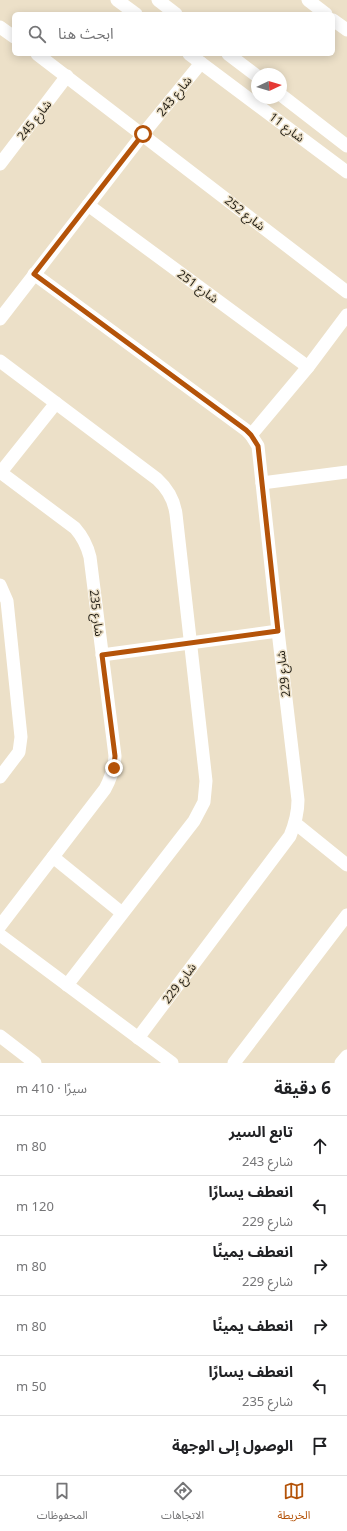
<!DOCTYPE html>
<html lang="ar">
<meta charset="utf-8">
<style>
body{margin:0;font-family:"Noto Sans","Noto Sans Arabic",sans-serif;background:#f2f2f2;color:#202124;direction:rtl}
.compass{position:absolute;left:251px;top:68px;width:36px;height:36px;border-radius:50%;background:#fff;box-shadow:0 2px 10px #0003;rotate:86deg}
.stop{position:absolute;width:12px;height:12px;margin:-9px;border:3px solid #b45309;border-radius:50%;background:#fff}
.stop.end{background:#b45309;border-color:#fff;box-shadow:0 1px 4px #0008}
.list{margin:0;padding:0;list-style:none}
h2{display:flex;justify-content:space-between;align-items:center;height:52px;margin:0;padding:0 16px;font-size:17px}
h2 small{font-size:13px;font-weight:400;color:#757577}
.list li{display:grid;grid-template-columns:26px 1fr auto;gap:12px;align-items:center;box-sizing:border-box;height:60px;padding:0 16px;border-top:1px solid #e0e0e0}
.list b{display:block;font-size:15px;white-space:nowrap}
.list p{margin:0;font-size:13px;white-space:nowrap;color:#757577}
.list em{font-size:13px;font-style:normal;color:#757577}
.icon{flex:none;width:22px;height:22px;fill:none;stroke:currentColor;stroke-width:2;stroke-linecap:round;stroke-linejoin:round}
.map{position:relative;flex:none;width:347px;height:1063px;overflow:hidden;direction:ltr}
.search{position:absolute;background:#fff;box-shadow:0 2px 10px #0003;left:12px;right:12px;top:12px;height:44px;display:flex;align-items:center;gap:10px;box-sizing:border-box;padding:0 14px;border-radius:6px;color:#757577;font-size:15px}
.sheet{height:412px;background:#fff}
nav{display:flex;justify-content:space-around;align-items:center;box-sizing:border-box;height:56px;border-top:1px solid #e0e0e0;background:#fff;font-size:11px;color:#757577}
nav a{display:grid;justify-items:center;gap:2px}
nav .on{color:#b45309}
.map>svg:first-child{display:block}
.lines{fill:none;stroke-linecap:round;stroke-linejoin:round}
.minor{stroke:#fff;stroke-width:13}
.route{stroke:#b45309;stroke-width:5}
.labels{text-anchor:middle;dominant-baseline:central;stroke-width:3;stroke-linejoin:round;paint-order:stroke}
.street-label{font-size:12px;fill:#221e15;stroke:#ece0c8}
</style>
<div class="map">
<svg width="347" height="1063" viewBox="0 0 347 1063">
<rect width="100%" height="100%" fill="#ece0c8"/>
<g class="lines">
<g class="minor">
<path d="M117 0 136 14"/>
<path d="M158 0 176 14"/>
<path d="M308 0 326 14"/>
<path d="M333 20 347 30"/>
<path d="M0 27 14 37"/>
<path d="M37 54 347 292"/>
<path d="M189 54 347 172"/>
<path d="M228 54 257 76"/>
<path d="M281 95 347 146"/>
<path d="M0 164 67 76"/>
<path d="M88 205 308 367"/>
<path d="M34 274 246 430 251 435 258 446 278 631 298 800C298 813 295 824 290 836L138 1038"/>
<path d="M0 319 143 134 201 63"/>
<path d="M0 361 157 479C168 489 174 499 176 514L206 781 204 802 194 821 67 985"/>
<path d="M251 435 308 367 347 315"/>
<path d="M0 472 75 528C83 537 87 545 90 557L115 756C114 769 111 778 105 789L0 926"/>
<path d="M1 472 56 403"/>
<path d="M262 483 347 472"/>
<path d="M0 585 7 601 21 737 19 752 0 777"/>
<path d="M102 655 278 631"/>
<path d="M295 823 347 865"/>
<path d="M53 857 122 913"/>
<path d="M0 935 172 1063"/>
<path d="M0 1036 35 1063"/>
<path d="M234 1063 347 915"/>
<path d="M341 1063 347 1056"/>
</g>
</g>
<g class="lines">
<path class="route" d="M114 768 115 756 102 655 278 631 258 446 251 435 246 430 34 274 143 134"/>
</g>
<g class="labels">
<g class="street-label">
<text transform="translate(174 96) rotate(-51)">شارع 243</text>
<text transform="translate(34 120) rotate(-52)">شارع 245</text>
<text transform="translate(287 127) rotate(37)">شارع 11</text>
<text transform="translate(245 213) rotate(38)">شارع 252</text>
<text transform="translate(198 286) rotate(36)">شارع 251</text>
<text transform="translate(97 613) rotate(83)">شارع 235</text>
<text transform="translate(283 674) rotate(-97)">شارع 229</text>
<text transform="translate(179 983) rotate(-53)">شارع 229</text>
</g>
</g>
</svg>
<svg class="compass" viewBox="-18 -18 36 36"><path d="M0-13l5 13h-10z" fill="#e53935"/><path d="M0 13l5-13h-10z" fill="#757577"/></svg>
<div class="stop" style="left:143px;top:134px"></div>
<div class="stop end" style="left:114px;top:768px"></div>
<div class="search"><svg class="icon" aria-label="search" viewBox="0 0 24 24"><circle cx="10" cy="10" r="6"/><path d="M15 15l6 6"/></svg>ابحث هنا</div>
</div>
<section class="sheet">
<h2>6 دقيقة<small>سيرًا · 410 m</small></h2>
<ul class="list">
<li><svg class="icon" aria-label="ahead" viewBox="0 0 24 24"><path d="M12 20V5M6 11l6-6 6 6"/></svg><div><b>تابع السير</b><p>شارع 243</p></div><em>80 m</em></li>
<li><svg class="icon" aria-label="left" viewBox="0 0 24 24"><path d="M17 20v-9H6M10 6l-5 5 5 5"/></svg><div><b>انعطف يسارًا</b><p>شارع 229</p></div><em>120 m</em></li>
<li><svg class="icon" aria-label="right" viewBox="0 0 24 24"><path d="M7 20v-9h11M14 6l5 5-5 5"/></svg><div><b>انعطف يمينًا</b><p>شارع 229</p></div><em>80 m</em></li>
<li><svg class="icon" aria-label="right" viewBox="0 0 24 24"><path d="M7 20v-9h11M14 6l5 5-5 5"/></svg><div><b>انعطف يمينًا</b></div><em>80 m</em></li>
<li><svg class="icon" aria-label="left" viewBox="0 0 24 24"><path d="M17 20v-9H6M10 6l-5 5 5 5"/></svg><div><b>انعطف يسارًا</b><p>شارع 235</p></div><em>50 m</em></li>
<li><svg class="icon" aria-label="arrive" viewBox="0 0 24 24"><path d="M6 21V4h12l-3 4 3 4H6"/></svg><div><b>الوصول إلى الوجهة</b></div></li>
</ul>
</section>
<nav>
<a class="on"><svg class="icon" aria-label="map" viewBox="0 0 24 24"><path d="M3 6l6-2 6 2 6-2v14l-6 2-6-2-6 2zM9 4v14M15 6v14"/></svg>الخريطة</a>
<a><svg class="icon" aria-label="directions" viewBox="0 0 24 24"><path d="M12 3l9 9-9 9-9-9zM9 14v-3h6M13 9l2 2-2 2"/></svg>الاتجاهات</a>
<a><svg class="icon" aria-label="saved" viewBox="0 0 24 24"><path d="M7 4h10v16l-5-4-5 4z"/></svg>المحفوظات</a>
</nav>
